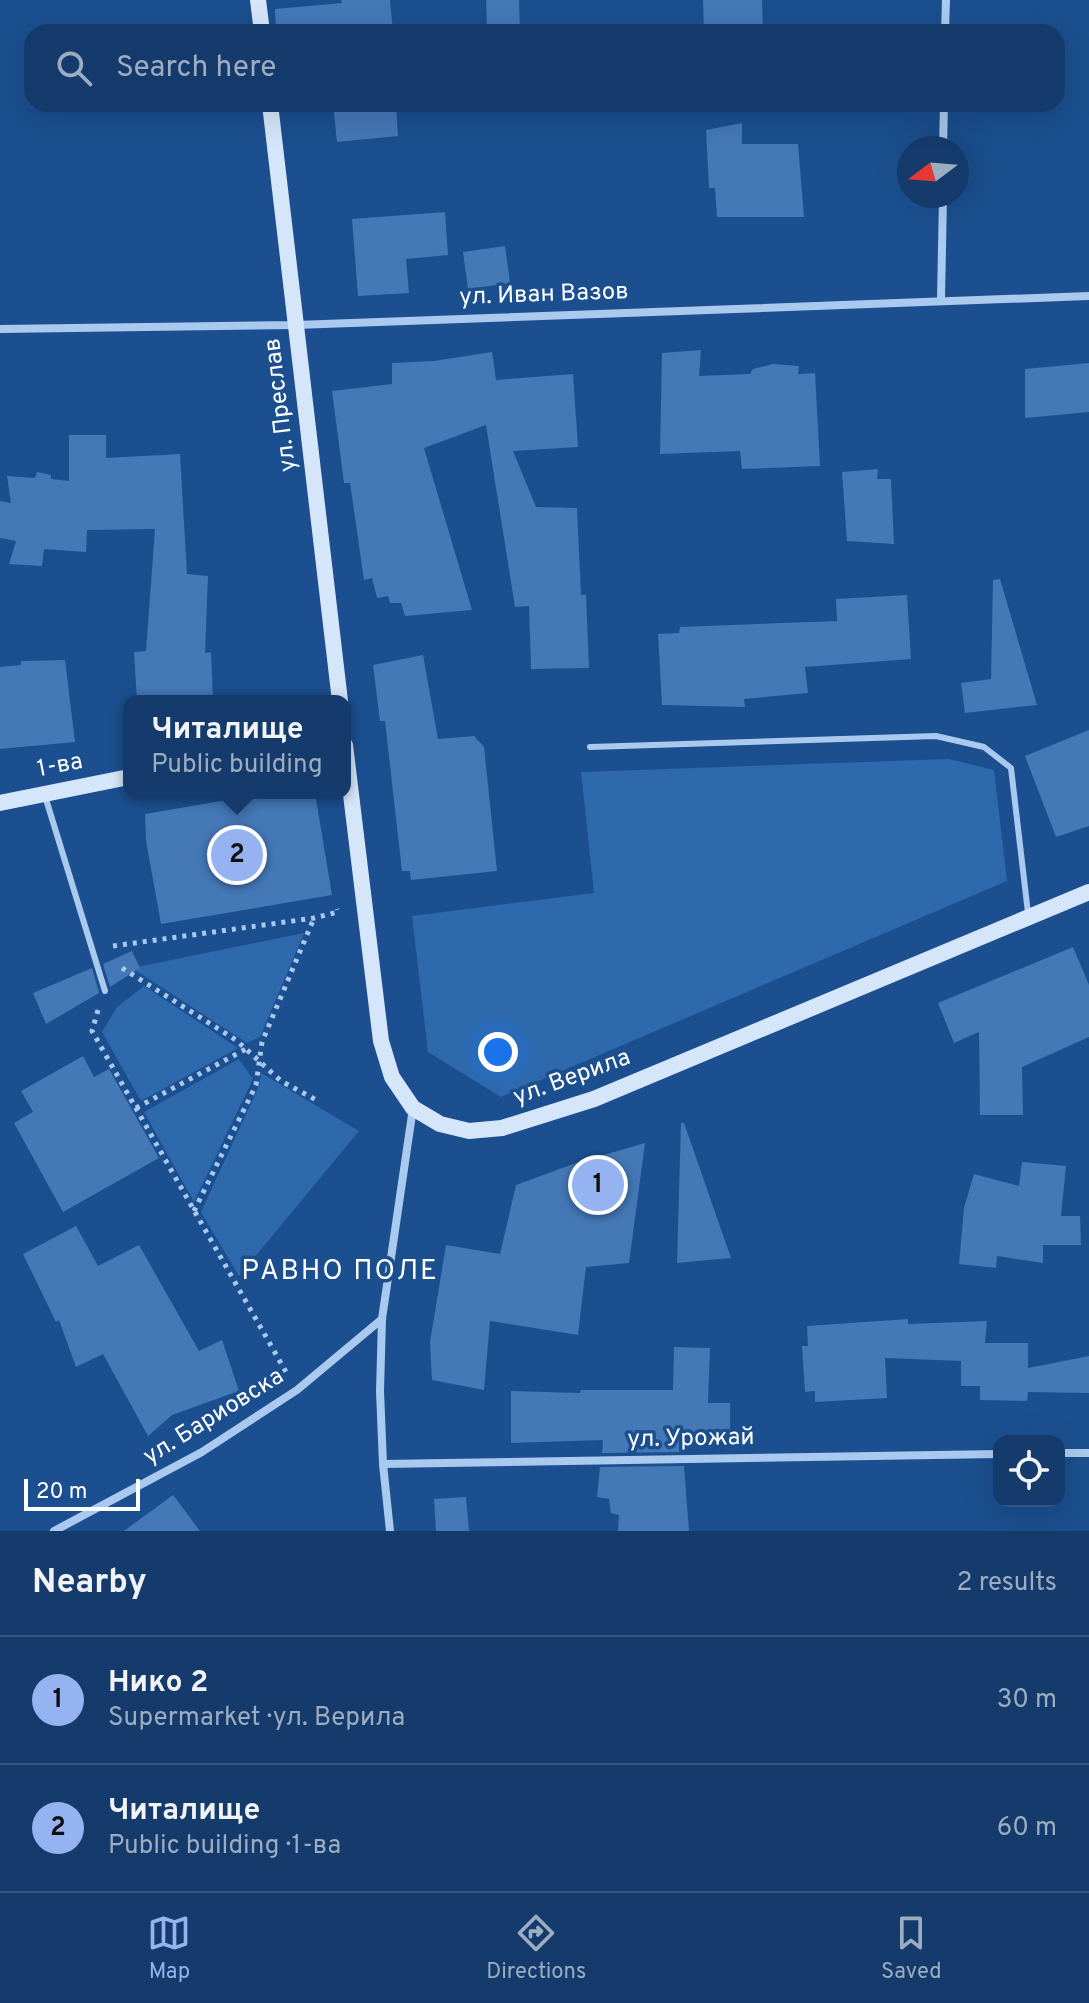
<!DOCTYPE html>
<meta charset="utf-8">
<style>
body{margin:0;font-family:Overpass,sans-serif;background:#214673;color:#f1f3f6}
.controls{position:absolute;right:24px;bottom:24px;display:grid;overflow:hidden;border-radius:16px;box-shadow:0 8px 32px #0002}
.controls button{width:72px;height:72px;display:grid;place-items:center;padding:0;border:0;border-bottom:2px solid #33557e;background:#143b6b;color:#f1f3f6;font:40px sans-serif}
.compass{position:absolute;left:897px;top:136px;width:72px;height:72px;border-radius:50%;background:#143b6b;box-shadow:0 8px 32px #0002;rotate:254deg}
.scale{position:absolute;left:24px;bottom:20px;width:116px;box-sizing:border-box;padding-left:8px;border:4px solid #fff;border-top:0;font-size:22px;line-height:28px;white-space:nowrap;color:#fff;-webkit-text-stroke:6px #1b4f8f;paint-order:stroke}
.you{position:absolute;left:498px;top:1052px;width:28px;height:28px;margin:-20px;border:6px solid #fff;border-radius:50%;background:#1a73e8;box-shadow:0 0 0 12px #1a73e833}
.badge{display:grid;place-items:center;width:52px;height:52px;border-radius:50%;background:#95b2f1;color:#111;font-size:26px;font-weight:700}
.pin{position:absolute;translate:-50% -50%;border:4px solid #fff;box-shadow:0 2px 8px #0006}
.popup{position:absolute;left:123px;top:695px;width:228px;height:104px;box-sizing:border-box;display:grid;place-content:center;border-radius:16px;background:#143b6b;filter:drop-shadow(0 2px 6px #0005);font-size:26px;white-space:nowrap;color:#9dadc1}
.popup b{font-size:30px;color:#f1f3f6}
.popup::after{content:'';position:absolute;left:50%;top:100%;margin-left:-16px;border:16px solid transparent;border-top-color:#143b6b}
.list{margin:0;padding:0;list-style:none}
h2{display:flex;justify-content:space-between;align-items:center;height:104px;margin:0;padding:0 32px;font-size:34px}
h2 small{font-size:26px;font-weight:400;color:#9dadc1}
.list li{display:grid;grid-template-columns:52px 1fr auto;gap:24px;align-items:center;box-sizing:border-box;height:128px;padding:0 32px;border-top:2px solid #33557e}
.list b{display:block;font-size:30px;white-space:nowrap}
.list p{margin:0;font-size:26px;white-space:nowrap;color:#9dadc1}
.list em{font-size:26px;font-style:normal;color:#9dadc1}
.icon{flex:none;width:44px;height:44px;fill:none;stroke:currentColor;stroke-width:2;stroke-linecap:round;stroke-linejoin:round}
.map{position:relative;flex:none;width:1089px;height:1531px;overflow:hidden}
.search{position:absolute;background:#143b6b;box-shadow:0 8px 32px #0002;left:24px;right:24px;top:24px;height:88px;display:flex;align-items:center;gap:20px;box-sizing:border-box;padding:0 28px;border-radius:24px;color:#9dadc1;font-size:30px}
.sheet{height:360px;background:#143b6b}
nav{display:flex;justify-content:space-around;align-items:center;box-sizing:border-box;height:112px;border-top:2px solid #33557e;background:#143b6b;font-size:22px;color:#9dadc1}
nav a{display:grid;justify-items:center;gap:4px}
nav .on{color:#95b2f1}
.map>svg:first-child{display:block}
.green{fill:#2e69ad}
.building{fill:#4478b7}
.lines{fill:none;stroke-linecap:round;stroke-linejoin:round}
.path{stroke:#a9c9ee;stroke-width:5;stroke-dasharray:4 6;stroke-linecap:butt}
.lane{stroke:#a9c9ee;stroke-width:6}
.street{stroke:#a9c9ee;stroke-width:8}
.secondary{stroke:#d6e6fa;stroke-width:16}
.labels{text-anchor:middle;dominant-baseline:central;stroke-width:7;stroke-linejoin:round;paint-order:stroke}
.street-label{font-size:24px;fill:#fff;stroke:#1b4f8f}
.quarter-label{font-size:28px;letter-spacing:2px;fill:#fff;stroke:#1b4f8f}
</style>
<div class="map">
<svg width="1089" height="1531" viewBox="0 0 1089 1531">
<rect width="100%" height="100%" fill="#1b4f8f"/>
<g class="green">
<path d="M949 759 994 770 1007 881 501 1097 428 1052 412 916 594 893 581 772Z"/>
<path d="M304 933 260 1037 247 1043 132 968Z"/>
<path d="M144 986 238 1048 141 1101 102 1032 117 1007Z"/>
<path d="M239 1059 253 1079 194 1202 144 1112Z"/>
<path d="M261 1073 359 1131 239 1276 201 1212 259 1086Z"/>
</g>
<g class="building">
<path d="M341 0H390L393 32H276L275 9 342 3Z"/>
<path d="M486 0H519L520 32H487Z"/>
<path d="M703 0H762L763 32H704Z"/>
<path d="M333 104H396L398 136 337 142Z"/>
<path d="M742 123V144H798L804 217H717L715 188H709L706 130Z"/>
<path d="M445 212 448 255 406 259 409 293 358 296 352 219Z"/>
<path d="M505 246 510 283 468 289 463 252Z"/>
<path d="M701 350 699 376 750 374 753 369 773 364 799 366 798 374 815 373 820 466 742 469 740 451 660 454 662 353Z"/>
<path d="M492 352 496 380 573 374 578 447 513 451 536 507 577 508 581 595H586L589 668 531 669 529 606 515 607 486 425 424 448 472 610 405 616 401 603H390L388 596 377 598 372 578 364 580 350 483H344L332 391 392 384V363L434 361Z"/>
<path d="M1089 363V412L1025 418V369Z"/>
<path d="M69 435H106V458L180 454 187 574 208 576 205 653 211 652 213 701H137L134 652 146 651 155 529 87 530 86 552 44 549 42 566 9 564 16 541 0 538V501L11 503 7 476 35 478 37 472 51 475V479L69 481Z"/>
<path d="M878 469 877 479H891L894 544 847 541 842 472Z"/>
<path d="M1000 579 1037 705 965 713 961 683 991 679 993 580Z"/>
<path d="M907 595 911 659 805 667 808 693 744 699 745 707 662 705 658 634 679 633 680 627 837 621 836 599Z"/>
<path d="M423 655 438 739 474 736 484 747 497 871 411 880 410 871H402L385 721H380L373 665Z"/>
<path d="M65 660 75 742 0 749V667L21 665V661Z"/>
<path d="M1089 730V826L1056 837 1025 756Z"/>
<path d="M268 793H315L332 895 161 924 146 841 145 814Z"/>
<path d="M1073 947 1089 985V1037L1022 1067 1023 1115H980L979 1032 954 1043 938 1003Z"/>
<path d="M132 951 140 968 110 987 103 964Z"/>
<path d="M92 968 99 993 46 1024 33 993Z"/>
<path d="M83 1056 94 1077 109 1069 159 1158 63 1212 14 1123 33 1112 21 1091Z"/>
<path d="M681 1123H684L731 1258 677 1263Z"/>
<path d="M645 1143 629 1263 586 1267 578 1335 490 1321 484 1390 432 1380 430 1342 446 1245 500 1254 516 1185 576 1163Z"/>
<path d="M1022 1162 1066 1166 1061 1216H1080L1081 1245H1043V1263L997 1256 996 1268 959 1264 964 1208 974 1174 1019 1186Z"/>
<path d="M76 1226 98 1266 139 1245 199 1351 222 1340 239 1391 172 1415 148 1436 103 1354 76 1367 59 1320 56 1322 23 1254Z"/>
<path d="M908 1319V1324L987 1321 985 1343H1028V1368L1089 1356V1393L1028 1392 1027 1401 980 1400V1386H961V1361L885 1358 887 1398 815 1402V1391L805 1392 802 1346H808L807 1326Z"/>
<path d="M674 1347 710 1348 708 1403H730V1437L682 1439 683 1452 602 1453 603 1440 511 1443V1391L580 1393 581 1390H673Z"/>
<path d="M684 1466 689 1531H618L619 1515 611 1513 609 1499 597 1497 600 1467Z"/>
<path d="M173 1495 200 1531H124Z"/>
<path d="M466 1497 469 1531H436L434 1499Z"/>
</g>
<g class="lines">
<g class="path">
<path d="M113 946 314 918 338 912 337 909"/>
<path d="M122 968 236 1040 281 1081 320 1102"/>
<path d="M98 1010 92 1031 286 1372"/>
<path d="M136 1108 246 1049"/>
<path d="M194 1211 256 1085 262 1042 314 918"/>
</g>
<g class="lane">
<path d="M590 747 936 736 984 747 1011 768 1028 913"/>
<path d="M45 796 105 991"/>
</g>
<g class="street">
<path d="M945 32 946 0"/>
<path d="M943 148 944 104"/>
<path d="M941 300 943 196"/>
<path d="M0 329 296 325 1089 296"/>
<path d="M1059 1453H1089"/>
<path d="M383 1464 999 1454"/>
<path d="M54 1531 202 1452 297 1390 382 1319"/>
<path d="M390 1531 383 1464 380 1391 382 1319 413 1108"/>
</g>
<g class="secondary">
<path d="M258 0 262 32"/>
<path d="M270 104 340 701"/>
<path d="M345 745 381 1041 392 1077 413 1108 440 1124 469 1131 502 1128 594 1099 1089 892"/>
<path d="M0 803 129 777"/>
</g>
</g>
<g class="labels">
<g class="street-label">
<text transform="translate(544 295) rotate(-2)">ул. Иван Вазов</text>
<text transform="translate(281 405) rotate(-97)">ул. Преслав</text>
<text transform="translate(60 766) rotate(-11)">1-ва</text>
<text transform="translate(572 1078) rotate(-20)">ул. Верила</text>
<text transform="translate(214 1417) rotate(-32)">ул. Бариовска</text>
<text transform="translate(691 1439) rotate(-1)">ул. Урожай</text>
</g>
<g class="quarter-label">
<text x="340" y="1272">РАВНО ПОЛЕ</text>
</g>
</g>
</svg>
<div class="controls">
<button><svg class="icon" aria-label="locate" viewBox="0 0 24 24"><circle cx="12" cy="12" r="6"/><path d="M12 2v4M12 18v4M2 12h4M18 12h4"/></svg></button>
</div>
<svg class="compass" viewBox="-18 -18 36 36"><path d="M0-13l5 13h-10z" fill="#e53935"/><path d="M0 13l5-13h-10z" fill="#9dadc1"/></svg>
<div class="scale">20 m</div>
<div class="you"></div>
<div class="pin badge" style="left:598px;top:1185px">1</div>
<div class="pin badge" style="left:237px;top:855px">2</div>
<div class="popup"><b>Читалище</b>Public building</div>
<div class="search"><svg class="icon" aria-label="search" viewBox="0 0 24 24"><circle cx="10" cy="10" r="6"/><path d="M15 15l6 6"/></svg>Search here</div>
</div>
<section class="sheet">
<h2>Nearby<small>2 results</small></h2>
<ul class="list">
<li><span class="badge">1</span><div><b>Нико 2</b><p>Supermarket · ул. Верила</p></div><em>30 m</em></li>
<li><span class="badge">2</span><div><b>Читалище</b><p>Public building · 1-ва</p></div><em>60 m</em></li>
</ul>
</section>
<nav>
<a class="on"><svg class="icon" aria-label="map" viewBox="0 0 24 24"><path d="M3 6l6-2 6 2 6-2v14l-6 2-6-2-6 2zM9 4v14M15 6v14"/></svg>Map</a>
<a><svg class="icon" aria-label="directions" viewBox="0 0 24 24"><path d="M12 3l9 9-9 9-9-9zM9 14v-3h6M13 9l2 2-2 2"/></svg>Directions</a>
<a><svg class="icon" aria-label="saved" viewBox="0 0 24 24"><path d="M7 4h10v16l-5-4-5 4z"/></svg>Saved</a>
</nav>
